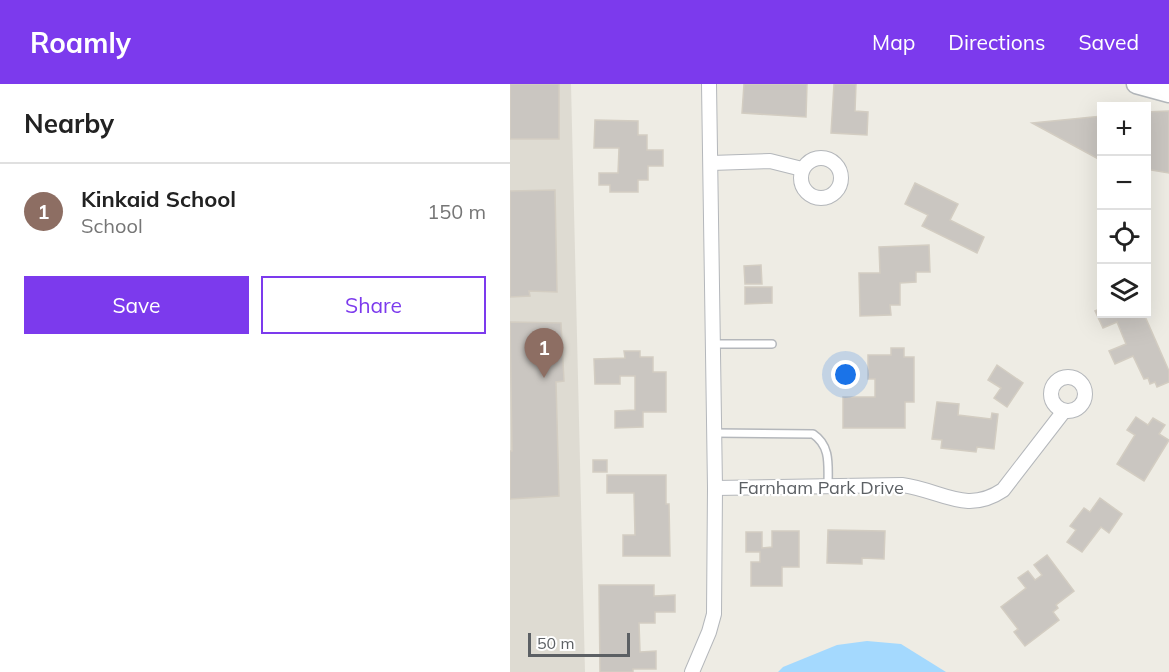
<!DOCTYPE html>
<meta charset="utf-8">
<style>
body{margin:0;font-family:Mulish,sans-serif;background:#f6f6f6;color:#222}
.controls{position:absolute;right:18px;top:18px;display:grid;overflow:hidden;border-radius:0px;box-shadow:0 6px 24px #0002}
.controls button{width:54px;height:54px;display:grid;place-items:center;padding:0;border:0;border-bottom:2px solid #e0e0e0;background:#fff;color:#222;font:30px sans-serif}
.scale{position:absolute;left:18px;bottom:15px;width:102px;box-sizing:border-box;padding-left:6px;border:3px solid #5c6064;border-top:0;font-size:16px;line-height:21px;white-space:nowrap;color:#5c6064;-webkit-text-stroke:4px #fff;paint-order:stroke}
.you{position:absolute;left:336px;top:291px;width:21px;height:21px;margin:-15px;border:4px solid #fff;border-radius:50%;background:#1a73e8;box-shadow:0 0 0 9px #1a73e833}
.badge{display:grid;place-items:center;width:39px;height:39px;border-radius:50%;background:#7c3aed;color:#fff;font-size:20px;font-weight:700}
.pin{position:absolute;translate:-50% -50px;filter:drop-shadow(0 2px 3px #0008)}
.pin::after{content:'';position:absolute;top:32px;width:21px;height:18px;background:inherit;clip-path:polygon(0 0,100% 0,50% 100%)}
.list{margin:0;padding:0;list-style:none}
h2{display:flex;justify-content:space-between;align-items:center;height:78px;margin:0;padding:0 24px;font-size:26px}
h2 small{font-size:20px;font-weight:400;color:#767676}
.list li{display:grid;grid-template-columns:39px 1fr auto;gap:18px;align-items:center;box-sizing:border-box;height:96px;padding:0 24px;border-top:2px solid #e0e0e0}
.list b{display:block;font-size:22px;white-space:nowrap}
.list p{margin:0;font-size:20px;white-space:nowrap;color:#767676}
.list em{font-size:20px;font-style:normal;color:#767676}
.actions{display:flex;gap:12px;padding:18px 24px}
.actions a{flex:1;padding:14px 0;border:2px solid #7c3aed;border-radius:0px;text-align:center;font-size:21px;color:#7c3aed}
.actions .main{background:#7c3aed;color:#fff}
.icon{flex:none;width:33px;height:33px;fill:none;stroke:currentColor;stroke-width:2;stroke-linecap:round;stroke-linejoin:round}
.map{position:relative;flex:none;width:659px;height:588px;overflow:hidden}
header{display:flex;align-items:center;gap:36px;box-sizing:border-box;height:84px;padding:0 30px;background:#7c3aed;color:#fff}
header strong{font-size:28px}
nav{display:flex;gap:33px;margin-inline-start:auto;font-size:21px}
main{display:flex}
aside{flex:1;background:#fff}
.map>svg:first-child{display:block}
.education{fill:#dedbd2}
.water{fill:#a4d9fe}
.building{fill:#cac6c1;stroke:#d3cdc2;stroke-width:1.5}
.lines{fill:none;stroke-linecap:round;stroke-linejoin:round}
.lane-casing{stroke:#b4b7bb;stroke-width:10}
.street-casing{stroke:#b4b7bb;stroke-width:16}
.secondary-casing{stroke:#b3b7bb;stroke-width:21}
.lane{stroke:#fff;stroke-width:7}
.street{stroke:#fff;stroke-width:14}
.secondary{stroke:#fff;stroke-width:18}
.labels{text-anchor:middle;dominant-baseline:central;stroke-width:4.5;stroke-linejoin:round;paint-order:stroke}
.street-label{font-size:18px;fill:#5c6064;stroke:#fff}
</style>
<header>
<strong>Roamly</strong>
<nav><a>Map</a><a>Directions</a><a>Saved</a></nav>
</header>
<main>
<aside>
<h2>Nearby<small></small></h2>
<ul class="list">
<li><span class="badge" style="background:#8d6e63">1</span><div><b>Kinkaid School</b><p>School</p></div><em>150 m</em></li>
</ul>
<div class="actions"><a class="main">Save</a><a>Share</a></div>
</aside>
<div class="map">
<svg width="659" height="588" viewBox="0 0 659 588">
<rect width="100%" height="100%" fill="#eeece4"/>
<path class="education" d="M0 0H61L75 588H0Z"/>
<path class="water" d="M357 557 391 560 436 588H268L273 583 327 561Z"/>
<g class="building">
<rect x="0" y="0" width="49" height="55"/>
<path d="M234 0H297L296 33 232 29Z"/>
<path d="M324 0H346L345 27 358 28 357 51 321 49Z"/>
<path d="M659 27V89L636 85V28Z"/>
<path d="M592 32V77L522 39Z"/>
<path d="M85 36 128 37V51H137V66H153V82H138V96H128V108H100V101H89V89H108L109 64H84Z"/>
<path d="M405 99 448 120 440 136 474 153 467 169 412 142 418 131 395 120Z"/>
<path d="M45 106 47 208 19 207 20 212 0 213V107Z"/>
<path d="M419 161 420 188H406V198L390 199V221H380L381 231 350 232 349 189H370L369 163Z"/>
<path d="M251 181 252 200H235L234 182Z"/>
<path d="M235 203H262V219L235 220Z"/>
<path d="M592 224V230H634L659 287V298L647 303 645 298 640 300 638 294 634 295 623 272 605 280 599 267 616 260 607 238 593 244 585 227Z"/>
<path d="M0 238 51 239 54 297 46 298 49 412 0 415V367H2Z"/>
<path d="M381 264H394V273H404V318H395V344H333V313H365V295H358V271H381Z"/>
<path d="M114 267H130V273H143V288H156V328H133V343L105 344V327L125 326V292H110V300H85L84 275 115 274Z"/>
<path d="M487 281 513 299 497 323 484 314 491 304 478 296Z"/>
<path d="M427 318 449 320 448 331 481 335 482 329 488 330 484 365 467 363 466 368 431 364 432 356 422 355Z"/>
<path d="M626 333 638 341 643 334 655 341 649 350 659 356 634 397 607 380 625 351 617 346Z"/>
<rect x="83" y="376" width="14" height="12"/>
<path d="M97 391H156V420H159L160 472H113V451H125L124 409H97Z"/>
<path d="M590 414 612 430 599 449 591 443 572 468 557 458 566 446 560 442 574 424 580 428Z"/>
<path d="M318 446 375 447 374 475 352 474V480L317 479Z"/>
<path d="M262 447H289V483H272V502H241V478H250V468H236V448H252V464L262 463Z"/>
<path d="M537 471 564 507 546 521 548 524 543 528 549 536 515 562 504 548 508 545 491 523 516 504 508 494 518 487 525 496 532 491 524 481Z"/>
<path d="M89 501H144V512L165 511V528H145V539H129L130 568 146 567V585H123V588H90Z"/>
</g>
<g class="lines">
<g class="lane-casing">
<g id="lane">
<path d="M203 260H262"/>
<path d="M204 349 303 350C321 362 318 381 318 402"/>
</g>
</g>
<g class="street-casing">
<g id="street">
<circle cx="311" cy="94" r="20"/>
<path d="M201 79 260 77 292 85"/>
<circle cx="558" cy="310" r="17"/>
<path d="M205 404 392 401C431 406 456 431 493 406L554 327"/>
<path d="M182 588 199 548 204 530 205 404 199 0"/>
</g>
</g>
<g class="secondary-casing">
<path id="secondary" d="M626 0 659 9"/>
</g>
<use href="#lane" class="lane"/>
<use href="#street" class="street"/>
<use href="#secondary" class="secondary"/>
</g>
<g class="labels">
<g class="street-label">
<text x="311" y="403">Farnham Park Drive</text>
</g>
</g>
</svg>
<div class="controls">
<button>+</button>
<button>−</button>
<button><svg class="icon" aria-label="locate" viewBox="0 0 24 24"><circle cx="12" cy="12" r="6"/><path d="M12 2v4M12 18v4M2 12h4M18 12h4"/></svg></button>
<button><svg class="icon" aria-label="layers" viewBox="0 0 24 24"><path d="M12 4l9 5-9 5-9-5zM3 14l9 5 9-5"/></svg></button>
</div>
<div class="scale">50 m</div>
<div class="you"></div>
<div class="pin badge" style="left:34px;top:294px;background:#8d6e63">1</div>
</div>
</main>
